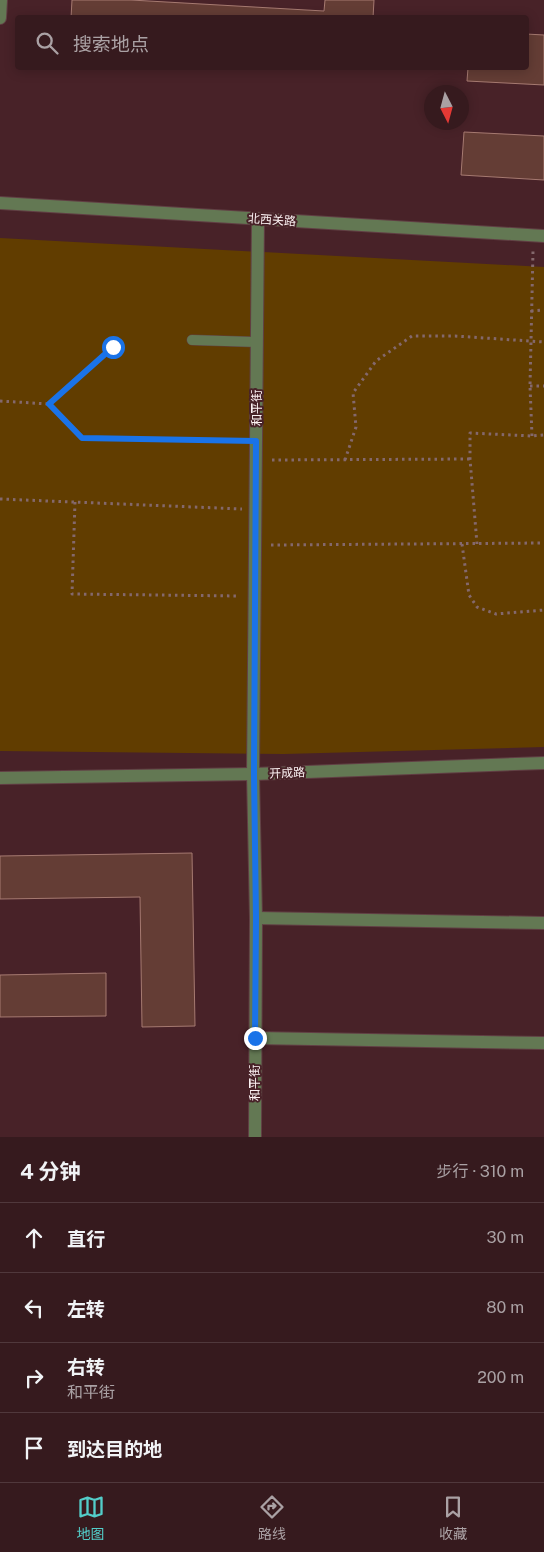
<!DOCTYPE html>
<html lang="zh">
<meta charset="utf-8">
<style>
body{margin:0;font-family:"Public Sans","Noto Sans SC",sans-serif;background:#3d2327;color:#f1f3f6}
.compass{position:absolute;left:424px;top:85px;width:45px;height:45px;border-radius:50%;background:#361a1e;box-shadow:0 2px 12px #0003;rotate:174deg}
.stop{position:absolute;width:15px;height:15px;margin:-11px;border:4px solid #1a73e8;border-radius:50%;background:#fff}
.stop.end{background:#1a73e8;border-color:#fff;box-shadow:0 1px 5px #0008}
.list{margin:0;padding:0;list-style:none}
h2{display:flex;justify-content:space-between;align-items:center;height:65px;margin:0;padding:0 20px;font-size:21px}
h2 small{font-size:16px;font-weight:400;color:#aaa1a4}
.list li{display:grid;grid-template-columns:32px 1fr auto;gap:15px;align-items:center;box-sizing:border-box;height:70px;padding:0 20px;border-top:1px solid #50383c}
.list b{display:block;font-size:19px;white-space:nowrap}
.list p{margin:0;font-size:16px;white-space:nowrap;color:#aaa1a4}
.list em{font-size:16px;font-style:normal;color:#aaa1a4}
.icon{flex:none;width:28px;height:28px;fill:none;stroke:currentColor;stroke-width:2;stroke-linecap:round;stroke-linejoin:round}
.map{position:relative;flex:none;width:544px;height:1137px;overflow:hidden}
.search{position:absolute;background:#361a1e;box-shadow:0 2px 12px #0003;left:15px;right:15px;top:15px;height:55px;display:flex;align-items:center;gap:12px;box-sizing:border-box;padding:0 18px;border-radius:5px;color:#aaa1a4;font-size:19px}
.sheet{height:345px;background:#361a1e}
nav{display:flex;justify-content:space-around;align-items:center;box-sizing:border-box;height:70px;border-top:1px solid #50383c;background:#361a1e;font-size:14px;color:#aaa1a4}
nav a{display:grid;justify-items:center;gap:2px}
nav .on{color:#53cdc9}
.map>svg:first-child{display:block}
.green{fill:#613d00}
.building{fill:#643d35;stroke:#a67a71}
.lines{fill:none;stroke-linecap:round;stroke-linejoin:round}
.service-casing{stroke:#613f44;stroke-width:11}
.minor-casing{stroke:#613f44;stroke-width:14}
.tertiary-casing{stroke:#613f44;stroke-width:14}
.path{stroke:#84686c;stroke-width:3;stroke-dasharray:2.5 4;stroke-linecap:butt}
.service{stroke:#637853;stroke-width:10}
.minor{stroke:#637853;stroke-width:12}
.tertiary{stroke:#637853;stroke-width:12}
.route{stroke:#1a73e8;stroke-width:6}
.labels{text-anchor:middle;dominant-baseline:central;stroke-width:4;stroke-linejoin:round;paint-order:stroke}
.street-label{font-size:12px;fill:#fcf2f3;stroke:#482228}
</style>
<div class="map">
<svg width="544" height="1137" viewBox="0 0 544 1137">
<rect width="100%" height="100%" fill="#482228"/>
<path class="green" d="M0 238 544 267V747L284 754 0 751Z"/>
<g class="building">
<path d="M72 0H131L324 11 325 0H374L373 18H71Z"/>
<path d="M526 34 544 35V85L467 81 468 68H526Z"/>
<path d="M464 132 544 136V180L461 175Z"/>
<path d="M192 853 195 1026 142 1027 140 897 0 899V856Z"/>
<path d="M106 973V1016L0 1017V975Z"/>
</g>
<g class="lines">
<g class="service-casing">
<path id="service" d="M192 340 257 342"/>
</g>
<g class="minor-casing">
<g id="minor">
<path d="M0 18 1 0"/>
<path d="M256 918 544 923"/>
<path d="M255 1038 544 1043"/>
<path d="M255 1137 256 918 253 774 258 219"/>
</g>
</g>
<g class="tertiary-casing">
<g id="tertiary">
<path d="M0 203 544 236"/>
<path d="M0 778 253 774 544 763"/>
</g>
</g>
<g class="path">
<path d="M531 311 544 310"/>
<path d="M530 386H544"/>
<path d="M0 401 49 404 82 438 240 441"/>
<path d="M49 404 113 347"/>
<path d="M532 436 530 386 533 251"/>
<path d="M272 460 470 459"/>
<path d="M345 460 356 427 353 393 376 361 412 336H455L544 342"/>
<path d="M0 499 242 509"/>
<path d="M75 502 72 594 239 596"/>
<path d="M462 544 469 595 477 607 496 614 544 610"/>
<path d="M477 544 470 459V433L532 436 544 435"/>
<path d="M271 545 544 543"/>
</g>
<use href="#service" class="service"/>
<use href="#minor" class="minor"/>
<use href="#tertiary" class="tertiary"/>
</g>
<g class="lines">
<path class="route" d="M113 347 49 404 82 438 256 441 254 774 256 918 255 1038"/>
</g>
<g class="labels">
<g class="street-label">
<text transform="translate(272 220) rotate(4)">北西关路</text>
<text transform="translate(257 408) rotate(-90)">和平街</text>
<text transform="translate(287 773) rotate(-2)">开成路</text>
<text transform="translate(255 1083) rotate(-90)">和平街</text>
</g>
</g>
</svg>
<svg class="compass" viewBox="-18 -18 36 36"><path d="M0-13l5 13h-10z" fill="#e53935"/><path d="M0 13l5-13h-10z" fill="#aaa1a4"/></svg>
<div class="stop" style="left:113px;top:347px"></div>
<div class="stop end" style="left:255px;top:1038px"></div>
<div class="search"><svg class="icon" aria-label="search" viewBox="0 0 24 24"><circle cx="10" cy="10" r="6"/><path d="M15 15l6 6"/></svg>搜索地点</div>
</div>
<section class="sheet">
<h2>4 分钟<small>步行 · 310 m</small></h2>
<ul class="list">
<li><svg class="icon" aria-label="ahead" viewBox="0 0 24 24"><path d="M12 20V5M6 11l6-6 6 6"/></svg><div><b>直行</b></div><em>30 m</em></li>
<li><svg class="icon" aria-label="left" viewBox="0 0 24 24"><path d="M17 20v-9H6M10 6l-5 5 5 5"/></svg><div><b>左转</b></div><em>80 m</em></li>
<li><svg class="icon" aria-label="right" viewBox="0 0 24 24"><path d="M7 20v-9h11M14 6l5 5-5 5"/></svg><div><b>右转</b><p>和平街</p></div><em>200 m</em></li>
<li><svg class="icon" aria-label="arrive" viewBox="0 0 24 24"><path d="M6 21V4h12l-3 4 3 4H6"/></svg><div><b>到达目的地</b></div></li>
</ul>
</section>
<nav>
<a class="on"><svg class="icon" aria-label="map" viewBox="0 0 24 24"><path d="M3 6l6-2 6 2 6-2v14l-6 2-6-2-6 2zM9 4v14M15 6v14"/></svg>地图</a>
<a><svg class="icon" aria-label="directions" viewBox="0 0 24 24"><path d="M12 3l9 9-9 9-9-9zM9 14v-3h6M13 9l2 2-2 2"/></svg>路线</a>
<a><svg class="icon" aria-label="saved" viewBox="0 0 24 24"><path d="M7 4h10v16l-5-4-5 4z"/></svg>收藏</a>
</nav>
